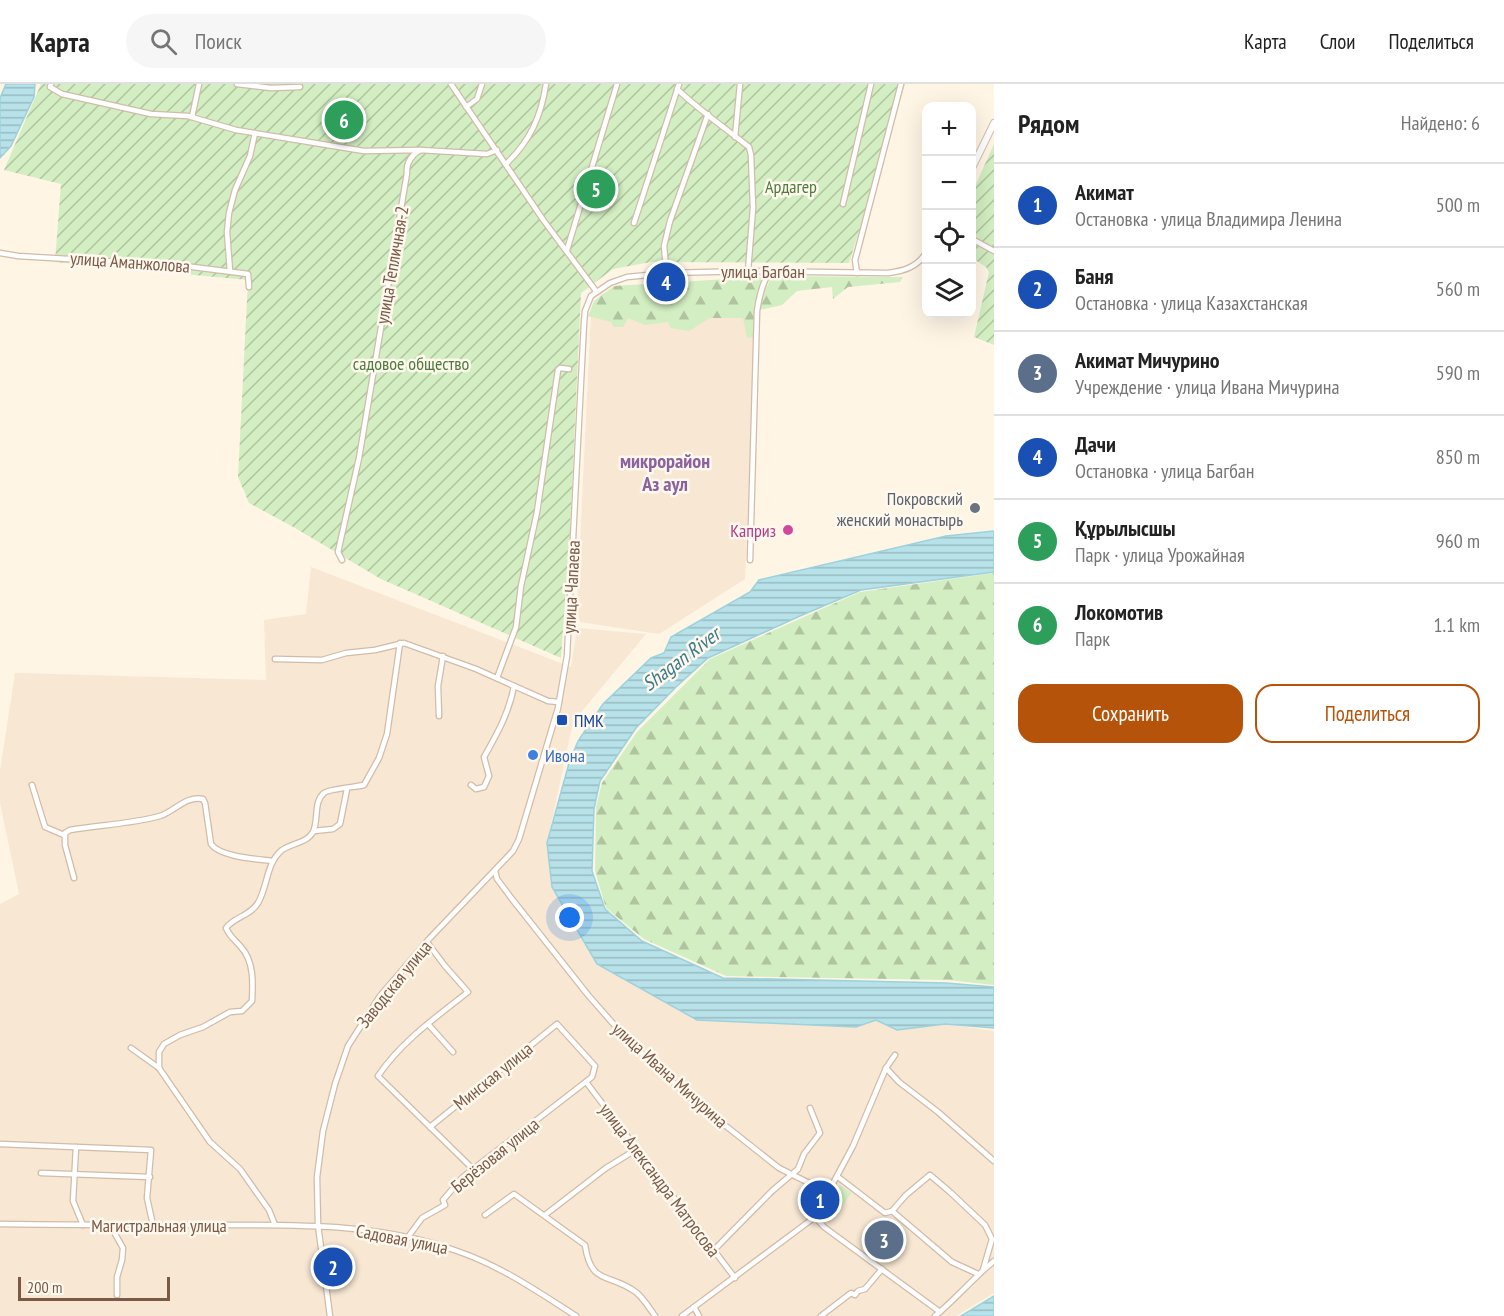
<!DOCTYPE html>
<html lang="ru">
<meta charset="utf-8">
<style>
body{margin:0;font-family:"PT Sans Narrow",sans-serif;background:#f6f6f6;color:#222}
.controls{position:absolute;right:18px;top:18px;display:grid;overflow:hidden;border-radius:12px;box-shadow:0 6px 24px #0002}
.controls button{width:54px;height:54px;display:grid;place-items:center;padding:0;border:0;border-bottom:2px solid #e0e0e0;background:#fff;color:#222;font:30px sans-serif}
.scale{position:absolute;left:18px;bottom:15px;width:152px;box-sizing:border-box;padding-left:6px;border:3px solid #7a5a47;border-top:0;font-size:16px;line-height:21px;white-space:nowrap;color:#7a5a47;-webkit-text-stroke:4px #fff8ee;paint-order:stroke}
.you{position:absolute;left:570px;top:834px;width:21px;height:21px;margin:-15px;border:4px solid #fff;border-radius:50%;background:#1a73e8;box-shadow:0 0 0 9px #1a73e833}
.badge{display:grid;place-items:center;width:39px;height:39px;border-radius:50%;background:#b45309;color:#fff;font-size:20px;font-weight:700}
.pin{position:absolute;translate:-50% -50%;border:3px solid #fff;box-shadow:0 2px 6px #0006}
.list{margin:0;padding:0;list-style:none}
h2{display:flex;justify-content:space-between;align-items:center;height:78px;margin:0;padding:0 24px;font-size:26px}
h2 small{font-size:20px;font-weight:400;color:#767676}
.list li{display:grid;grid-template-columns:39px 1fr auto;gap:18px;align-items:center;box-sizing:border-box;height:84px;padding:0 24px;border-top:2px solid #e0e0e0}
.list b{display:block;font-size:22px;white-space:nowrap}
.list p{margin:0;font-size:20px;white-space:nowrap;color:#767676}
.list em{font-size:20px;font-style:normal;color:#767676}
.actions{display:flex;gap:12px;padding:18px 24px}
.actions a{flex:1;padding:14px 0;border:2px solid #b45309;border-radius:18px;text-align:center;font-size:21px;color:#b45309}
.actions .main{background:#b45309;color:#fff}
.icon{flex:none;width:33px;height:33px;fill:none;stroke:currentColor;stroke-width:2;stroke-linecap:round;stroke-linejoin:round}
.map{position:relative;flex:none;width:994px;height:1232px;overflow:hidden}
header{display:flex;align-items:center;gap:36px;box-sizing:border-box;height:84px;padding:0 30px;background:#fff;border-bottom:2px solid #e0e0e0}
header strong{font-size:28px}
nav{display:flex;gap:33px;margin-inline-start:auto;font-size:21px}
.search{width:420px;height:54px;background:#f6f6f6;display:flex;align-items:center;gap:15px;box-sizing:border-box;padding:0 21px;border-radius:33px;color:#767676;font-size:22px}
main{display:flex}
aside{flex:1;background:#fff}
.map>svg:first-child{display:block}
.residential{fill:#f7e7d3}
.forest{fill:url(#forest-firs)}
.garden{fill:url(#garden-furrows)}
.pitch{fill:#d3eec2}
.water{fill:url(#water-rules);stroke:#9cd2dd;stroke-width:1.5}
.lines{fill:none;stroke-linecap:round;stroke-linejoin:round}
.street-casing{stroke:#d1bca9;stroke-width:7}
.secondary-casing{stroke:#d7bfa9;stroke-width:8}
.street{stroke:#fff;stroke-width:4.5}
.secondary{stroke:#fff;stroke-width:6}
.worship-dot{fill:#6b7280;stroke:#fff8ee;stroke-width:2}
.hotel-dot{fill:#d1479c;stroke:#fff8ee;stroke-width:2}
.transit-dot{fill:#1a4fb4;stroke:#fff8ee;stroke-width:2}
.shop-dot{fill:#3f7fe0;stroke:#fff8ee;stroke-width:2}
.labels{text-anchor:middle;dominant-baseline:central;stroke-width:5;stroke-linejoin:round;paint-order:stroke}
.park-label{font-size:18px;fill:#4c7b3c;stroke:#fff8ee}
.street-label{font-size:18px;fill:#7a5a47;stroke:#fff8ee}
.worship-label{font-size:18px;fill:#5b616d;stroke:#fff8ee;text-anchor:end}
.hotel-label{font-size:18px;fill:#b23c85;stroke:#fff8ee;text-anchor:end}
.transit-label{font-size:18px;fill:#164399;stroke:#fff8ee;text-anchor:start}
.shop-label{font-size:18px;fill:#366cbe;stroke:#fff8ee;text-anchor:start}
.neighbourhood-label{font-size:20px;font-weight:bold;fill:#8b629e;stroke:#fff8ee}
.water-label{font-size:20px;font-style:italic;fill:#3b7a88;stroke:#fff8ee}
</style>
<header>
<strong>Карта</strong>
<div class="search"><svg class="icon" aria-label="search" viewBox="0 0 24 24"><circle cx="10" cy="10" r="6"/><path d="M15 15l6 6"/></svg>Поиск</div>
<nav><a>Карта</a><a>Слои</a><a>Поделиться</a></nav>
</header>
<main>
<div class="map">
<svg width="994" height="1232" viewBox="0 0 994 1232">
<defs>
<pattern id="forest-firs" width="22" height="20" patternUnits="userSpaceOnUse" patternTransform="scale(1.5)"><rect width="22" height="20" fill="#d3eec2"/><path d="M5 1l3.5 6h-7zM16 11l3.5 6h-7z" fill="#b0c49f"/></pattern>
<pattern id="garden-furrows" width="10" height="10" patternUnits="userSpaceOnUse" patternTransform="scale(1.5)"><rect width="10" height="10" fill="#d3eec2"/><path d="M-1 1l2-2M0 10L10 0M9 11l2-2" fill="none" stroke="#b0c49f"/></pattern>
<pattern id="water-rules" width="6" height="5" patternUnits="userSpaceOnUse" patternTransform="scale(1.5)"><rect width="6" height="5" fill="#b7e2ea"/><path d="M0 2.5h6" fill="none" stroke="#9ababf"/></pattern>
</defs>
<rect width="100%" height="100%" fill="#fef5e5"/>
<g class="residential">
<path d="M758 197 745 495 659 550 580 538 577 523 591 231 601 210 637 201Z"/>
<path d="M311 483 571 583 577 544 646 550 573 638 547 759 597 880 856 943 876 936 897 946 945 940 994 947V1209L956 1232H0V820L19 810 0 719V687L15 589 266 596 264 536 306 530Z"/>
</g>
<g class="forest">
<path d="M772 192 903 193 900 198 848 203 833 215 832 203 797 207 782 221 755 227V253L747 254 743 234H710L689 247 671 244 668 238 645 241 628 234 623 243H614L611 238 588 232 594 217 614 202 760 193 767 202Z"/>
<path d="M994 489V901L948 896 726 892 644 855 606 824 595 787 596 723 602 699 637 648 710 575 860 508Z"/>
</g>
<g class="garden">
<path d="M41 0H905L849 179 651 178 613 185 581 209 570 446 561 574 381 495 295 444 249 419 238 393 248 196 55 178 61 100 4 86Z"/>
<path d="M994 60V261L974 253 989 188 986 183 972 174V109Z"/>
</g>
<path class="pitch" d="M840 1101 851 1109 839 1127 828 1120Z"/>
<g class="water">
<path d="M6 0H35L34 13 11 62 0 74V14Z"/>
<path d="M994 447V488L861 506 800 532 708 574 676 603 636 644 600 697 594 725 592 787 605 825 642 857 723 894 946 899 994 903V944L945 940 897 946 876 936 856 943 697 936 597 880 552 803 547 759 569 679 578 657 603 620 651 574 664 569 671 553 750 508 759 496 946 452Z"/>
<path d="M994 1212V1232H961Z"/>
</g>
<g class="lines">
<g class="street-casing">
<g id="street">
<path d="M51 0 50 3 62 10 151 30 188 32 236 46 364 67 420 66 487 70 497 66"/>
<path d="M237 0 271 4 300 3"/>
<path d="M451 0 544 137 596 207"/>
<path d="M677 5C699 26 725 44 749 63L751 71 753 124 748 187"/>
<path d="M466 23 477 15 482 0"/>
<path d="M192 33 199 0"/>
<path d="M735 53 740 0"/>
<path d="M506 80C530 57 541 33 546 0"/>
<path d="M843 120 871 0"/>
<path d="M634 139 679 0"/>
<path d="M972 155 994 167"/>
<path d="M567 166 617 0"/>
<path d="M0 169 18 172 185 182 248 190 249 203"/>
<path d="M230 187 227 148 229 129 235 106 250 72 255 49"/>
<path d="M669 189 666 183 664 162 670 137 708 30"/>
<path d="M857 189 855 176 858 165 901 0"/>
<path d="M342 476 338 468 359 374 407 89C406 79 412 71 420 66"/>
<path d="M750 476 757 227C759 213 762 199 770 187"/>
<path d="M275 575 322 576 346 569 375 566 404 559 476 585 548 617 559 618"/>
<path d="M497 594 516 543 521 502 537 428 558 286 560 284 569 285"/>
<path d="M439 632 438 602 443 572"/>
<path d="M32 701 45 743 64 751"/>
<path d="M471 701 476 705 484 703 489 692 484 673C497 650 509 629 514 602"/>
<path d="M314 747 333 745 340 740 347 705"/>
<path d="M495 787 497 795 512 815 588 911 631 960 693 1016 779 1084 829 1109"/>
<path d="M74 794 65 761V749L70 746C99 741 131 740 160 732 174 728 186 711 203 715L205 719 211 760C220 773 257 775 272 777"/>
<path d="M427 858 445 882 468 908C436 933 401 958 378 992L474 1086"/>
<path d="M428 940 453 968"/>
<path d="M131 964 159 984 210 1058 240 1085 269 1126 275 1141"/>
<path d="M159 984V968L164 960 180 951 203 943 230 928 242 927 252 917C253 899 254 877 241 863 235 856 230 853 226 844 235 832 249 833 258 819 268 802 266 779 282 766 292 759 307 759 313 748 319 736 313 718 324 709 328 705 356 703 364 701L379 674 387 650 400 559"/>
<path d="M886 984 899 998 938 1028 994 1077"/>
<path d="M586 998 735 1194"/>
<path d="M0 1060 151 1066 147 1114 153 1141"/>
<path d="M76 1063 73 1117 83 1141"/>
<path d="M41 1089 150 1093"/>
<path d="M838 1093 885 1129 892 1127 952 1178 978 1190"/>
<path d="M892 1127 906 1111 930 1091 950 1108 985 1141 992 1155 983 1186"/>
<path d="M485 1131 514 1110 585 1161C591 1203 610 1188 637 1209 644 1215 650 1225 655 1232"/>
<path d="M545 1131 606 1084 637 1065"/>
<path d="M815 1133 824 1143 940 1228"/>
<path d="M0 1140C70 1141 140 1141 209 1141 292 1141 377 1138 457 1167 501 1182 537 1207 576 1232"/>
<path d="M110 1141 123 1164 122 1176 117 1193V1211"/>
<path d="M408 1153 422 1134 445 1121 443 1116 463 1093 592 993 595 982 557 940 430 1043"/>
<path d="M714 1166 772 1107 798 1085 804 1070 820 1049 810 1024"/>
<path d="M694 1223 699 1232"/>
<path d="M330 1232 318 1141 317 1093 323 1047 335 1000 348 962 380 912 429 855 513 767 519 755 558 624 567 572 584 239 585 227 591 212 610 199 627 193 669 189 748 187 888 189C904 187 917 183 926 169"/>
<path d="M682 1232 815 1133 853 1062 886 984 895 971"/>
<path d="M821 1232 851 1209 855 1211 858 1207 865 1205 882 1185"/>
<path d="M935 1232C956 1215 973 1194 994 1177"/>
</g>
</g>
<g class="secondary-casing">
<path id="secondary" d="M972 84 994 39"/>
</g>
<use href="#street" class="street"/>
<use href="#secondary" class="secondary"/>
</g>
<circle class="worship-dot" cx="975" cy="424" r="6"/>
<circle class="hotel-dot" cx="788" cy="446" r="6"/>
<rect class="transit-dot" x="556" y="630" width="12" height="12" rx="3"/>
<circle class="shop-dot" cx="533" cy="671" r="6"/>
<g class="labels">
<g class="park-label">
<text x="791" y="102">Ардагер</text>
<text x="411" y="279">садовое общество</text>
</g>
<g class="street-label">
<text transform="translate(130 178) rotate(4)">улица Аманжолова</text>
<text transform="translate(392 181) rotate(-80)">улица Тепличная-2</text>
<text x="763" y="187">улица Багбан</text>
<text transform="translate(571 503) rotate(-87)">улица Чапаева</text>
<text transform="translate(394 900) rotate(-51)">Заводская улица</text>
<text transform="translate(670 991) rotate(42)">улица Ивана Мичурина</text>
<text transform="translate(493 992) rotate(-39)">Минская улица</text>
<text transform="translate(495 1071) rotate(-39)">Берёзовая улица</text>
<text transform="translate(660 1096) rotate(53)">улица Александра Матросова</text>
<text x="159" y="1141">Магистральная улица</text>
<text transform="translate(402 1155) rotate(11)">Садовая улица</text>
</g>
<g class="worship-label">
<text x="963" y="414">Покровский<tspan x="963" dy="21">женский монастырь</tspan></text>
</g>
<g class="hotel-label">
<text x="776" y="446">Каприз</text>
</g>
<g class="transit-label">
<text x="574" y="636">ПМК</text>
</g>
<g class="shop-label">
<text x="545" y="671">Ивона</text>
</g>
<g class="neighbourhood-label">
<text x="665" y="377">микрорайон<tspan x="665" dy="23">Аз аул</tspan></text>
</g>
<g class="water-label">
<text transform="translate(681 575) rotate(-37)">Shagan River</text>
</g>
</g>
</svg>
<div class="controls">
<button>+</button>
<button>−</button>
<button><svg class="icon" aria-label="locate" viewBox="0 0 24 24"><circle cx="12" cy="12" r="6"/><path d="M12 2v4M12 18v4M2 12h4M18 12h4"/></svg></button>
<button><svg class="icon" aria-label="layers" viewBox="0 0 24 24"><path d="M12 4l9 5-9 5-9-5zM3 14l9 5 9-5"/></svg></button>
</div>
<div class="scale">200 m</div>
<div class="you"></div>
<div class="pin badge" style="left:820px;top:1116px;background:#1a4fb4">1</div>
<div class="pin badge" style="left:333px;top:1183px;background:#1a4fb4">2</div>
<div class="pin badge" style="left:884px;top:1156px;background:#5c6f8a">3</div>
<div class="pin badge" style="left:666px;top:198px;background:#1a4fb4">4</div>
<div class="pin badge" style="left:596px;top:105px;background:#2e9e5b">5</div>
<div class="pin badge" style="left:344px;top:36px;background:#2e9e5b">6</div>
</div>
<aside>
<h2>Рядом<small>Найдено: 6</small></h2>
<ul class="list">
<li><span class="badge" style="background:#1a4fb4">1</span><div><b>Акимат</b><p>Остановка · улица Владимира Ленина</p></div><em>500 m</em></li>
<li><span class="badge" style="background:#1a4fb4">2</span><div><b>Баня</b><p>Остановка · улица Казахстанская</p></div><em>560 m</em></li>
<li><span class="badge" style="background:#5c6f8a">3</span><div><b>Акимат Мичурино</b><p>Учреждение · улица Ивана Мичурина</p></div><em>590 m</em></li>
<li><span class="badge" style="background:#1a4fb4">4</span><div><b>Дачи</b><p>Остановка · улица Багбан</p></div><em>850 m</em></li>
<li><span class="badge" style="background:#2e9e5b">5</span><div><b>Құрылысшы</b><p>Парк · улица Урожайная</p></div><em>960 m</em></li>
<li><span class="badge" style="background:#2e9e5b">6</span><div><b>Локомотив</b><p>Парк</p></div><em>1.1 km</em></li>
</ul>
<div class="actions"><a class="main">Сохранить</a><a>Поделиться</a></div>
</aside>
</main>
